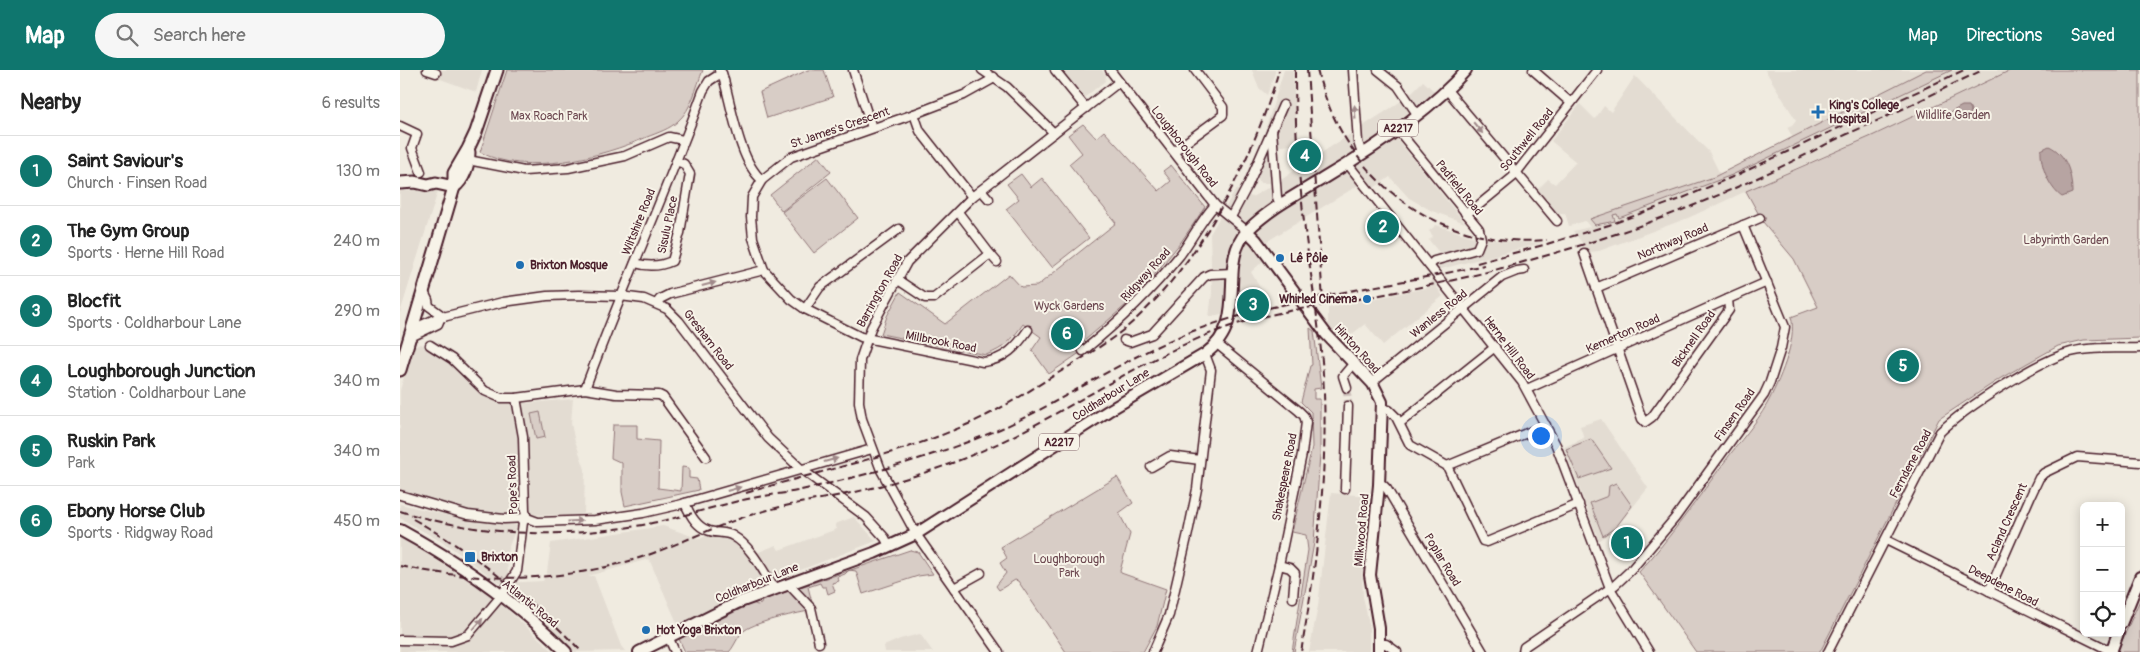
<!DOCTYPE html>
<meta charset="utf-8">
<style>
body{margin:0;font-family:Pangolin,sans-serif;background:#f6f6f6;color:#222}
.controls{position:absolute;right:15px;bottom:15px;display:grid;overflow:hidden;border-radius:8px;box-shadow:0 2px 12px #0003}
.controls button{width:45px;height:45px;display:grid;place-items:center;padding:0;border:0;border-bottom:1px solid #e0e0e0;background:#fff;color:#222;font:25px sans-serif}
.you{position:absolute;left:1140px;top:365px;width:18px;height:18px;margin:-12px;border:4px solid #fff;border-radius:50%;background:#1a73e8;box-shadow:0 0 0 8px #1a73e833}
.badge{display:grid;place-items:center;width:32px;height:32px;border-radius:50%;background:#0f766e;color:#fff;font-size:16px;font-weight:700}
.pin{position:absolute;translate:-50% -50%;border:2px solid #fff;box-shadow:0 1px 5px #0006}
.list{margin:0;padding:0;list-style:none}
h2{display:flex;justify-content:space-between;align-items:center;height:65px;margin:0;padding:0 20px;font-size:21px}
h2 small{font-size:16px;font-weight:400;color:#767676}
.list li{display:grid;grid-template-columns:32px 1fr auto;gap:15px;align-items:center;box-sizing:border-box;height:70px;padding:0 20px;border-top:1px solid #e0e0e0}
.list b{display:block;font-size:19px;white-space:nowrap}
.list p{margin:0;font-size:16px;white-space:nowrap;color:#767676}
.list em{font-size:16px;font-style:normal;color:#767676}
.icon{flex:none;width:28px;height:28px;fill:none;stroke:currentColor;stroke-width:2;stroke-linecap:round;stroke-linejoin:round}
.map{position:relative;flex:none;width:1740px;height:582px;overflow:hidden}
header{display:flex;align-items:center;gap:30px;box-sizing:border-box;height:70px;padding:0 25px;background:#0f766e;color:#fff}
header strong{font-size:24px}
nav{display:flex;gap:28px;margin-inline-start:auto;font-size:18px}
.search{width:350px;height:45px;background:#f6f6f6;display:flex;align-items:center;gap:12px;box-sizing:border-box;padding:0 18px;border-radius:28px;color:#767676;font-size:19px}
main{display:flex}
aside{flex:1;background:#fff}
.map>svg:first-child{display:block}
.built{fill:#e3dcd2}
.green{fill:#d8cdc6;stroke:#917678}
.water{fill:#b7a4a2;stroke:#8b6f72}
.lines{fill:none;stroke-linecap:round;stroke-linejoin:round}
.minor-tunnel{stroke:#cfc2bc;stroke-width:8;stroke-dasharray:8 4;stroke-linecap:butt}
.minor-casing{stroke:#4a1f2b;stroke-width:11}
.major-casing{stroke:#4a1f2b;stroke-width:14}
.highway-casing{stroke:#4a1f2b;stroke-width:15}
.minor{stroke:#f7f3e8;stroke-width:8}
.major{stroke:#f7f3e8;stroke-width:10}
.highway{stroke:#f7f3e8;stroke-width:11}
.rail{stroke:#4a1f2b;stroke-width:2;stroke-dasharray:8 4;stroke-linecap:butt}
.oneway{fill:#a0898a}
.poi-dot{fill:#1f6fb2;stroke:#f7f3e8;stroke-width:2}
.labels{text-anchor:middle;dominant-baseline:central;stroke-width:4;stroke-linejoin:round;paint-order:stroke}
.shield{fill:#f7f3e8;stroke:#7e5f64;stroke-width:1}
.shield-label{font-size:11px;font-weight:bold;fill:#4a1f2b}
.poi-label{font-size:12px;font-weight:bold;fill:#4a1f2b;stroke:#f7f3e8;text-anchor:start}
.park-label{font-size:12px;fill:#6e4a52;stroke:#f7f3e8}
.street-label{font-size:12px;fill:#4a1f2b;stroke:#f7f3e8}
</style>
<header>
<strong>Map</strong>
<div class="search"><svg class="icon" aria-label="search" viewBox="0 0 24 24"><circle cx="10" cy="10" r="6"/><path d="M15 15l6 6"/></svg>Search here</div>
<nav><a>Map</a><a>Directions</a><a>Saved</a></nav>
</header>
<main>
<aside>
<h2>Nearby<small>6 results</small></h2>
<ul class="list">
<li><span class="badge">1</span><div><b>Saint Saviour's</b><p>Church · Finsen Road</p></div><em>130 m</em></li>
<li><span class="badge">2</span><div><b>The Gym Group</b><p>Sports · Herne Hill Road</p></div><em>240 m</em></li>
<li><span class="badge">3</span><div><b>Blocfit</b><p>Sports · Coldharbour Lane</p></div><em>290 m</em></li>
<li><span class="badge">4</span><div><b>Loughborough Junction</b><p>Station · Coldharbour Lane</p></div><em>340 m</em></li>
<li><span class="badge">5</span><div><b>Ruskin Park</b><p>Park</p></div><em>340 m</em></li>
<li><span class="badge">6</span><div><b>Ebony Horse Club</b><p>Sports · Ridgway Road</p></div><em>450 m</em></li>
</ul>
</aside>
<div class="map">
<svg width="1740" height="582" viewBox="0 0 1740 582">
<rect width="100%" height="100%" fill="#f0ebe0"/>
<filter id="ink" filterUnits="userSpaceOnUse"><feTurbulence type="fractalNoise" baseFrequency=".02" numOctaves="2"/><feDisplacementMap in="SourceGraphic" scale="10" xChannelSelector="R" yChannelSelector="G"/><feConvolveMatrix kernelMatrix="1 2 1 2 8 2 1 2 1" color-interpolation-filters="sRGB"/></filter>
<g filter="url(#ink)">
<g class="built">
<path d="M37 0H82L76 22 35 7Z"/>
<path d="M658 0H702L706 6 705 11 685 27H681Z"/>
<path d="M852 0H876L867 25 859 18Z"/>
<path d="M884 0H893L898 98 994 36 1009 25 1023 11 1035 22 988 58 1065 153 1032 141 1009 128 990 107 972 119 960 114 866 172 863 191 851 202 866 228 865 233 809 247 812 223 810 164 836 119 852 127 878 112 894 101 892 75 872 77 874 113H860L857 106 847 102 862 70Z"/>
<path d="M1365 0H1611L1474 65 1403 95 1288 148 1199 181 1189 182 1173 161 1190 157 1185 151 1169 156 1165 143 1157 145 1136 121 1148 109 1155 114 1176 92 1151 71 1180 34 1195 49 1204 36 1211 42 1235 6 1309 82 1320 104 1393 68 1387 57 1392 55 1396 50Z"/>
<path d="M28 119 38 121 0 243V121Z"/>
<path d="M1036 155 1070 166 1101 171 1142 173 1037 200 1036 216 1043 226 983 275 965 254 942 272 928 256V238L1031 217 1032 187 1040 184 1029 170 1033 166 1029 161Z"/>
<path d="M21 274 33 279 51 291 83 324 101 332 129 333 173 329 171 353 174 368 185 399 184 443 178 446 76 443 43 437 0 422V320L13 277Z"/>
<path d="M1201 349 1248 418 1216 458 1199 471 1164 377 1184 368 1180 356Z"/>
<path d="M931 423 970 426 962 500 963 527 969 554V582H909L918 536Z"/>
<path d="M0 434 68 450 117 455 107 482 108 506 103 513 143 511 147 502 151 473 263 456 300 469 311 463 326 466 340 474 363 506 367 515 278 555 249 489 188 506H194L221 576 225 581 174 582 145 551 101 514 49 476 0 448Z"/>
<path d="M454 447 476 471 377 509 372 508 354 484 376 475 379 480 437 459 435 454Z"/>
<path d="M0 467 92 526 154 582H0Z"/>
<path d="M520 564 533 582H485L484 576 500 569Z"/>
</g>
<g class="green">
<path d="M107 0H303C296 17 292 39 278 51 270 59 257 63 247 67 202 87 125 107 80 82Z"/>
<path d="M408 0H424L433 27 367 48 360 22Z"/>
<path d="M1526 0H1552L1332 105 1219 148 1217 144 1213 145 1215 151 1195 155 1190 149 1314 107Z"/>
<path d="M1611 0H1740V268L1684 270 1658 276 1601 308 1539 349 1420 582H1296L1239 502C1271 467 1298 428 1326 390 1339 372 1356 354 1367 334 1378 314 1398 269 1391 247L1418 237 1394 189 1363 152 1346 121 1474 65Z"/>
<path d="M683 54 696 68 704 61 759 121 771 111 763 101 771 95 805 137 781 172 740 223 677 277 681 282 649 304 632 280 641 267 623 254C611 271 605 278 586 285L481 264 487 246 500 222 545 254 609 204 621 217 637 216 716 153 669 94 682 83 668 65Z"/>
<path d="M419 86 431 102 382 141 370 125Z"/>
<path d="M621 104 631 117 642 108 689 168 652 197 606 139 619 129 607 114Z"/>
<path d="M427 108 458 148 414 183 382 142Z"/>
<path d="M910 258 914 261 921 318 914 319V329H920V384L914 473 894 582H892L908 480 906 465 892 462 912 377 911 342 901 332 910 296 912 295Z"/>
<path d="M140 342 145 367 136 369 131 344Z"/>
<path d="M213 355H237V369L259 371 258 418 281 421 282 397 289 398V408L297 409 299 420 225 436 222 422V393L211 388Z"/>
<path d="M1191 369 1211 398 1179 409 1166 379Z"/>
<path d="M717 407 733 433 719 443 730 464 720 501 721 503 766 519 757 556 743 582H666L618 511 615 510 599 520 596 516 606 503 600 493 607 488 601 477Z"/>
<path d="M1216 413 1232 436 1216 457 1203 466 1190 433 1208 426 1209 416Z"/>
<path d="M510 480 518 482 533 504 518 506 463 524 456 501 449 500 445 504 437 507 439 511 432 513 435 521 428 524 426 517H422L420 513 408 517 414 540C398 543 358 551 345 560 337 566 335 576 329 582H285L279 569 353 533 357 535 361 534 362 530Z"/>
<path d="M1740 530V582H1717Z"/>
</g>
<g class="water">
<path d="M1562 36H1569L1571 40 1570 45 1557 50 1552 49 1550 46 1551 42Z"/>
<path d="M1649 76C1667 84 1672 105 1672 123L1662 127C1649 118 1640 95 1641 80Z"/>
</g>
<g class="lines">
<path class="minor-tunnel" d="M947 318 948 336"/>
<g class="minor-casing">
<g id="minor">
<path d="M27 0 36 3"/>
<path d="M453 0 472 58"/>
<path d="M582 0 607 17 654 63"/>
<path d="M655 0 686 38"/>
<path d="M710 0 815 135 847 161"/>
<path d="M953 0 958 72 962 84"/>
<path d="M978 0 998 16 1017 44"/>
<path d="M1133 0 1171 33"/>
<path d="M322 3C331 32 339 92 362 110"/>
<path d="M594 7 591 10 564 25 514 44 391 87 362 110 352 127 351 147 353 168 364 200 391 229 405 239 461 267 583 292C605 290 617 276 628 260"/>
<path d="M1047 20 1157 151"/>
<path d="M514 44 520 61 572 127"/>
<path d="M0 56 17 64 12 78 21 102"/>
<path d="M997 59 1079 159 1081 169 1077 179 1034 191 1030 195"/>
<path d="M872 60 877 127 880 135"/>
<path d="M774 81 823 45V37L795 0"/>
<path d="M68 90 124 101 168 98 225 86 269 67 283 70"/>
<path d="M947 93 1122 312 1156 375 1210 518 1249 582"/>
<path d="M581 120 589 129"/>
<path d="M1065 143 1074 139 1113 107 1197 0"/>
<path d="M831 147 848 115 883 35"/>
<path d="M1184 183 1242 349 1245 352 1252 347 1329 240 1328 229 1367 212"/>
<path d="M590 184 597 192"/>
<path d="M235 193C248 197 259 197 272 191L280 163 290 104 284 94 276 91"/>
<path d="M498 210 525 228H534L590 184 558 142"/>
<path d="M1196 218 1360 148"/>
<path d="M23 220 28 230 29 236 44 247"/>
<path d="M257 233 260 229 270 224 364 200"/>
<path d="M405 239 420 217 499 159"/>
<path d="M11 260 35 249 103 232 147 226 179 225 220 226 244 229 267 239 279 251 368 368 401 399 466 447 485 468 489 476"/>
<path d="M9 268 38 254 40 249"/>
<path d="M724 270 730 272 752 264 804 207 810 204 833 203"/>
<path d="M817 274 899 341 904 346 906 352 902 384 879 495 858 582"/>
<path d="M30 275 52 289 85 321 101 328H116L185 319 216 324 259 325 263 327 306 387"/>
<path d="M683 281C719 252 751 221 780 185 792 169 801 150 815 135"/>
<path d="M973 314 977 308 1102 207 1117 201 1124 200"/>
<path d="M947 318 943 306 953 294"/>
<path d="M185 319C222 218 267 121 303 21L309 11 320 4 319 0"/>
<path d="M1127 319 1328 229"/>
<path d="M116 328 123 367 125 441 127 448"/>
<path d="M982 339 989 340 996 347 1010 375 1047 396 1083 471 1087 472 1179 434"/>
<path d="M1000 353 1095 277"/>
<path d="M1047 396 1146 355"/>
<path d="M751 397 770 386 800 390"/>
<path d="M979 415H983L987 419 1083 582"/>
<path d="M945 419 948 336"/>
<path d="M0 425 68 445 104 449 127 448 138 452 195 450 243 443 278 435 472 379"/>
<path d="M285 433C289 443 296 456 307 460 315 464 325 461 333 466 351 476 363 501 374 518"/>
<path d="M1486 470 1711 581"/>
<path d="M879 495 890 498 895 503 893 528"/>
<path d="M392 518 411 538 419 573"/>
<path d="M554 518 581 503"/>
<path d="M1589 521 1631 425 1639 408 1644 403 1677 387 1740 392"/>
<path d="M268 566 275 582"/>
<path d="M0 570 51 571 68 565 101 526 117 501 123 452 127 448"/>
<path d="M979 574H986L997 582"/>
<path d="M599 582 516 464 481 400 462 349 459 332 460 290 471 258 507 192 572 127 719 12"/>
<path d="M753 582 769 545 788 463 797 419 811 300 805 284"/>
<path d="M1123 582 1124 577 1215 515 1231 500 1275 448 1364 325 1370 312 1381 278 1385 257 1343 155"/>
<path d="M1428 582 1540 362C1565 338 1637 291 1671 282 1692 276 1718 279 1740 278"/>
</g>
</g>
<g class="major-casing">
<g id="major">
<path d="M847 161 856 170 926 264 973 314 982 332 979 415 970 505 979 558V582"/>
<path d="M0 460C60 493 118 533 166 582"/>
<path d="M1721 554 1740 507"/>
<path d="M239 582 337 533 474 483 516 464 708 341 805 284C852 250 815 195 848 160 870 138 898 124 924 108 971 80 1030 41 1066 0"/>
<path d="M1711 582 1718 563"/>
</g>
</g>
<g class="highway-casing">
<g id="highway">
<path d="M0 113 15 112 28 115 36 113 54 117"/>
<path d="M54 117C64 110 69 94 69 82"/>
<path d="M0 300 49 134 54 117V103L68 79 76 62 97 0"/>
</g>
</g>
<use href="#minor" class="minor"/>
<use href="#major" class="major"/>
<use href="#highway" class="highway"/>
<g class="rail">
<path d="M895 0C895 44 897 88 902 132 907 189 919 246 923 304 929 396 917 492 901 582"/>
<path d="M907 0 923 231"/>
<path d="M917 0C944 108 1034 179 1147 170"/>
<path d="M1077 193 1147 174 1209 155 1278 130 1337 105 1564 0"/>
<path d="M346 423C419 401 496 386 566 355 594 343 620 327 645 311 673 294 702 277 727 257 798 197 854 88 879 0"/>
<path d="M0 441C76 465 158 469 236 456 275 450 313 436 352 428 367 425 382 424 397 421 463 406 530 388 593 362 663 333 724 286 796 260 889 226 988 217 1084 195"/>
<path d="M13 449C76 484 132 530 182 582"/>
<path d="M0 496C81 513 162 513 242 487 284 473 324 451 368 440 395 433 423 429 451 423 491 414 541 399 579 382 665 345 739 288 828 257 870 242 915 237 959 229 1012 219 1065 209 1116 194 1175 178 1235 159 1292 136 1337 118 1380 98 1423 76 1445 64 1469 55 1492 44 1522 30 1552 14 1583 0"/>
</g>
</g>
<defs><path id="oneway-solid" d="M-6-.8H1V-3.2L6.5 0L1 3.2V.8H-6Z" transform="scale(1.25)"/></defs>
<g class="oneway">
<use href="#oneway-solid" transform="translate(955 42) rotate(-94)"/>
<use href="#oneway-solid" transform="translate(1078 58) rotate(50)"/>
<use href="#oneway-solid" transform="translate(309 214) rotate(-15)"/>
<use href="#oneway-solid" transform="translate(431 390) rotate(-15)"/>
<use href="#oneway-solid" transform="translate(334 419) rotate(-16)"/>
<use href="#oneway-solid" transform="translate(175 451) rotate(-3)"/>
<use href="#oneway-solid" transform="translate(78 554) rotate(-49)"/>
</g>
</g>
<g class="poi-dot">
<path d="M1415.5 34.5h5v5h5v5h-5v5h-5v-5h-5v-5h5z"/>
<circle cx="880" cy="188" r="5"/>
<circle cx="120" cy="195" r="5"/>
<circle cx="967" cy="229" r="5"/>
<rect x="64" y="481" width="12" height="12" rx="2.5"/>
<circle cx="246" cy="560" r="5"/>
</g>
<g class="labels">
<g class="shield">
<rect x="978" y="49.5" width="40" height="17" rx="4"/>
<rect x="639" y="363.5" width="40" height="17" rx="4"/>
</g>
<g class="shield-label">
<text x="998" y="58">A2217</text>
<text x="659" y="372">A2217</text>
</g>
<g class="poi-label">
<text x="1429" y="35">King's College<tspan x="1429" dy="14">Hospital</tspan></text>
<text x="890" y="188">Lê Pôle</text>
<text x="130" y="195">Brixton Mosque</text>
<text x="957" y="229" text-anchor="end">Whirled Cinema</text>
<text x="81" y="487">Brixton</text>
<text x="256" y="560">Hot Yoga Brixton</text>
</g>
<g class="park-label">
<text x="1553" y="45">Wildlife Garden</text>
<text x="149" y="46">Max Roach Park</text>
<text x="1666" y="170">Labyrinth Garden</text>
<text x="669" y="236">Wyck Gardens</text>
<text x="669" y="489">Loughborough<tspan x="669" dy="14">Park</tspan></text>
</g>
<g class="street-label">
<text transform="translate(440 58) rotate(-19)">St James's Crescent</text>
<text transform="translate(1127 70) rotate(-51)">Southwell Road</text>
<text transform="translate(784 77) rotate(52)">Loughborough Road</text>
<text transform="translate(1059 118) rotate(51)">Padfield Road</text>
<text transform="translate(239 152) rotate(-68)">Wiltshire Road</text>
<text transform="translate(268 155) rotate(-78)">Sisulu Place</text>
<text transform="translate(1273 172) rotate(-23)">Northway Road</text>
<text transform="translate(746 205) rotate(-48)">Ridgway Road</text>
<text transform="translate(480 221) rotate(-61)">Barrington Road</text>
<text transform="translate(1039 244) rotate(-39)">Wanless Road</text>
<text transform="translate(1223 264) rotate(-24)">Kemerton Road</text>
<text transform="translate(1294 269) rotate(-55)">Bicknell Road</text>
<text transform="translate(308 270) rotate(52)">Gresham Road</text>
<text transform="translate(541 272) rotate(11)">Millbrook Road</text>
<text transform="translate(1109 278) rotate(53)">Herne Hill Road</text>
<text transform="translate(957 279) rotate(48)">Hinton Road</text>
<text transform="translate(711 325) rotate(-32)">Coldharbour Lane</text>
<text transform="translate(1335 345) rotate(-55)">Finsen Road</text>
<text transform="translate(1511 394) rotate(-62)">Ferndene Road</text>
<text transform="translate(885 407) rotate(-79)">Shakespeare Road</text>
<text transform="translate(113 415) rotate(-92)">Pope's Road</text>
<text transform="translate(1607 452) rotate(-66)">Acland Crescent</text>
<text transform="translate(962 460) rotate(-85)">Milkwood Road</text>
<text transform="translate(1042 490) rotate(59)">Poplar Road</text>
<text transform="translate(357 513) rotate(-22)">Coldharbour Lane</text>
<text transform="translate(1603 516) rotate(27)">Deepdene Road</text>
<text transform="translate(130 534) rotate(39)">Atlantic Road</text>
</g>
</g>
</svg>
<div class="controls">
<button>+</button>
<button>−</button>
<button><svg class="icon" aria-label="locate" viewBox="0 0 24 24"><circle cx="12" cy="12" r="6"/><path d="M12 2v4M12 18v4M2 12h4M18 12h4"/></svg></button>
</div>
<div class="you"></div>
<div class="pin badge" style="left:1227px;top:473px">1</div>
<div class="pin badge" style="left:983px;top:157px">2</div>
<div class="pin badge" style="left:853px;top:235px">3</div>
<div class="pin badge" style="left:905px;top:86px">4</div>
<div class="pin badge" style="left:1503px;top:296px">5</div>
<div class="pin badge" style="left:667px;top:264px">6</div>
</div>
</main>
